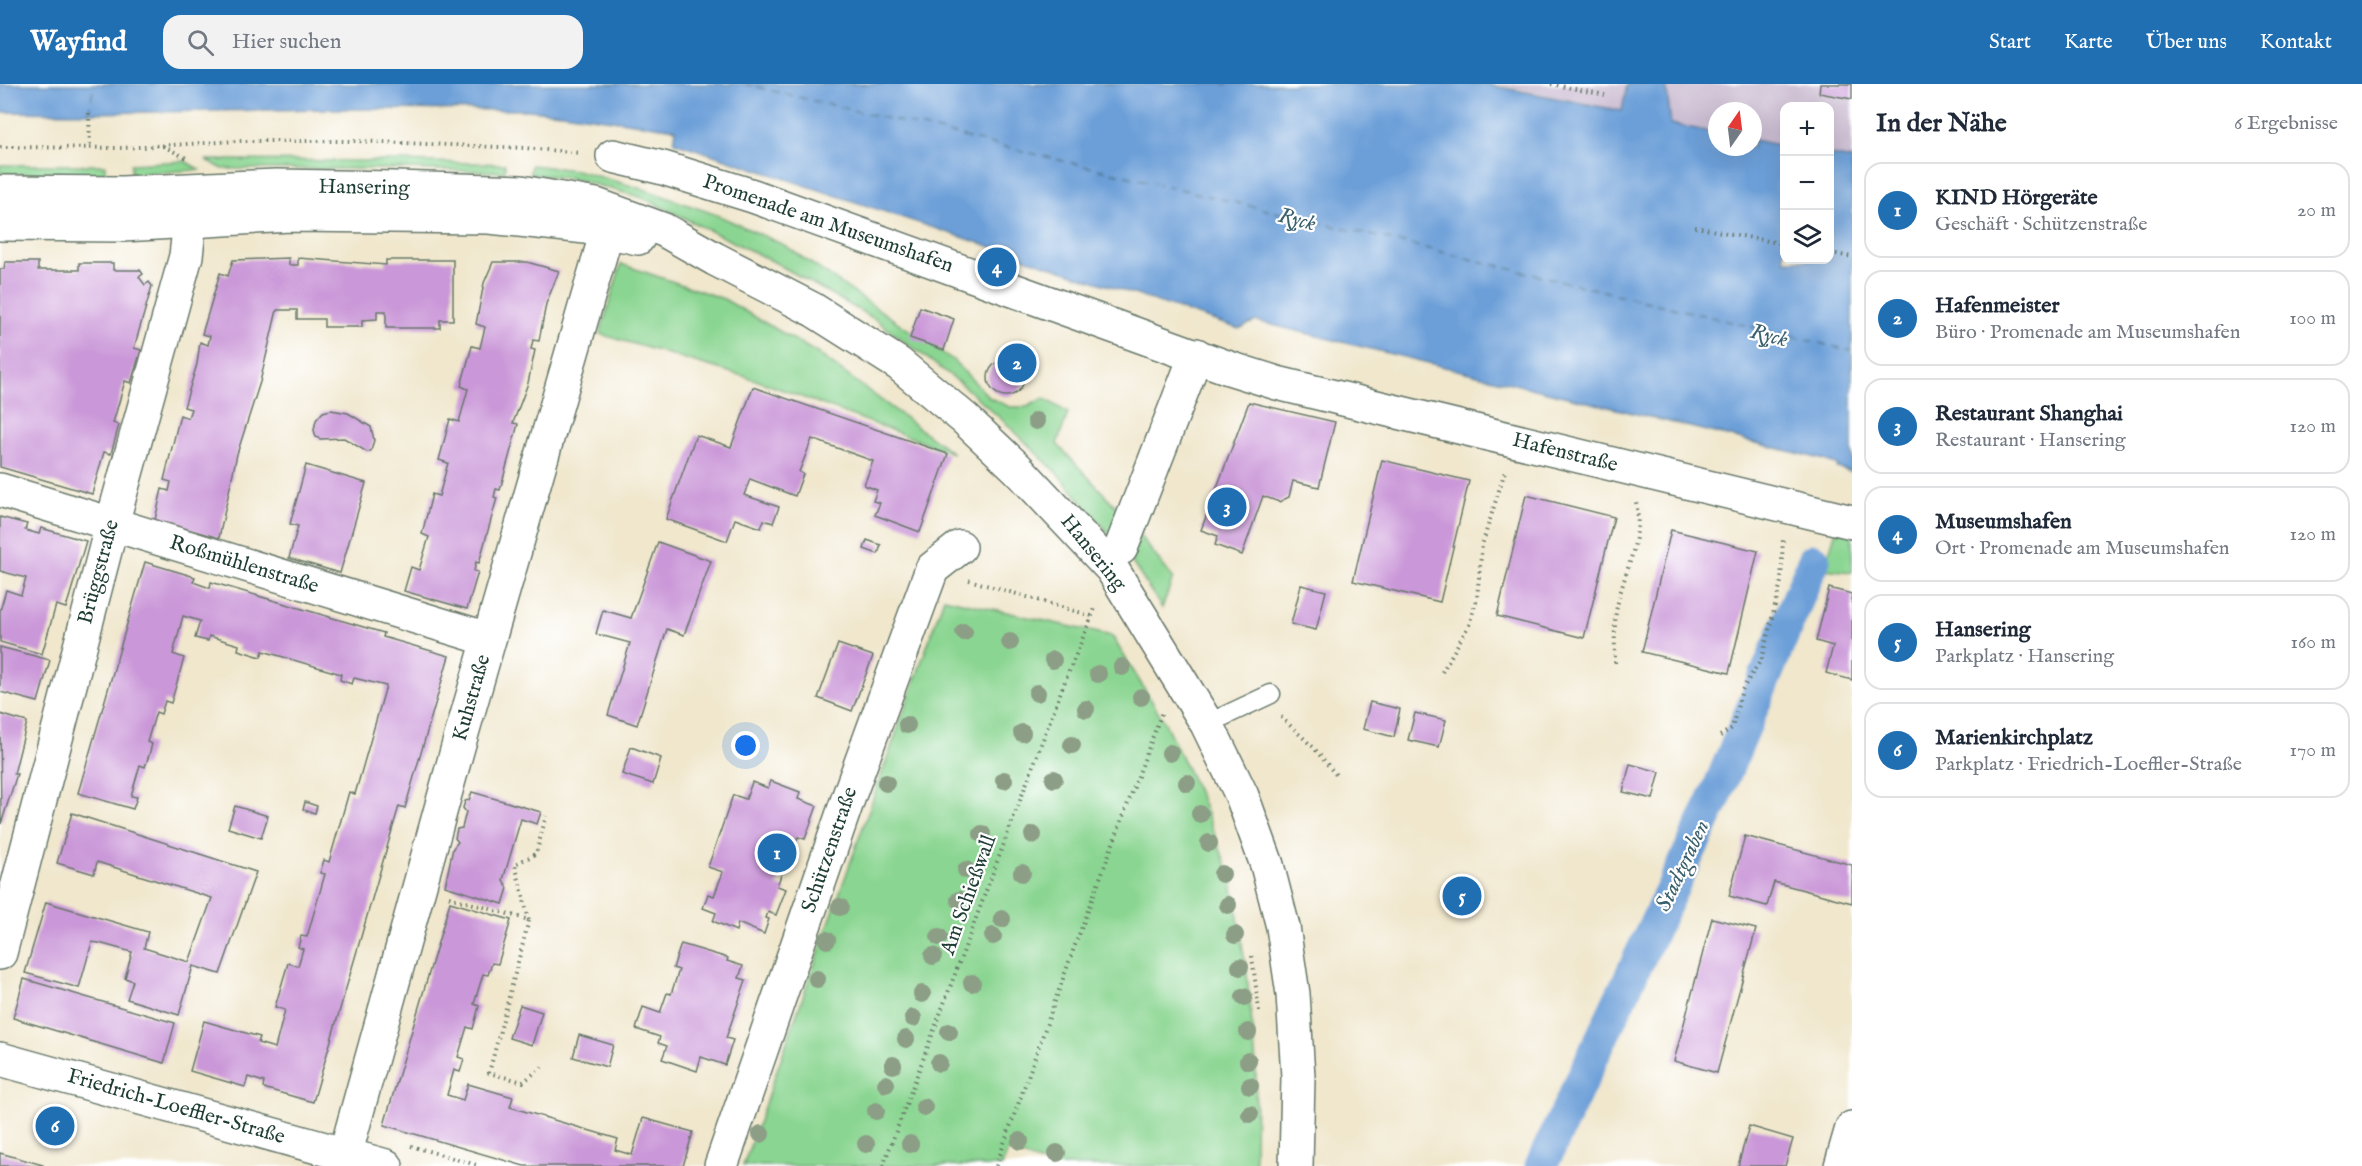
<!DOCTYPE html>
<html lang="de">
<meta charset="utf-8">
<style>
body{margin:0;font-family:"IM FELL English",serif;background:#f2f2f3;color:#1f2937}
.controls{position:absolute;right:18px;top:18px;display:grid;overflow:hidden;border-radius:12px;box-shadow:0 6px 24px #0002}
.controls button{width:54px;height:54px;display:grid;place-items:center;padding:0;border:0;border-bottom:2px solid #e0e1e3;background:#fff;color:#1f2937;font:30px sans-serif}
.compass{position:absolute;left:1708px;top:18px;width:54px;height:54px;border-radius:50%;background:#fff;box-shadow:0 6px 24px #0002;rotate:14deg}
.you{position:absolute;left:746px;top:662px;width:21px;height:21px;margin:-15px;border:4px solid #fff;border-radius:50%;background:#1a73e8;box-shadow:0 0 0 9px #1a73e833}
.badge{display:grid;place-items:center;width:39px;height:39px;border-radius:50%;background:#1f6fb2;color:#fff;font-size:20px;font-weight:700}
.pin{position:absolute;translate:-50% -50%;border:3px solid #fff;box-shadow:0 2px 6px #0006}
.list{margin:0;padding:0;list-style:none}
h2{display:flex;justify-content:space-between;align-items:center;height:78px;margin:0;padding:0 24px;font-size:26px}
h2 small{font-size:20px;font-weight:400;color:#747a83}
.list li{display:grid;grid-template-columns:39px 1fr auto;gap:18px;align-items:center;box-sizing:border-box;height:96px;margin:0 12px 12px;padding:0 12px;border:2px solid #e0e1e3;border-radius:18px}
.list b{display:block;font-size:22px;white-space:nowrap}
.list p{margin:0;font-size:20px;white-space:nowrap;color:#747a83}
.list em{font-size:20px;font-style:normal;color:#747a83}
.icon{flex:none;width:33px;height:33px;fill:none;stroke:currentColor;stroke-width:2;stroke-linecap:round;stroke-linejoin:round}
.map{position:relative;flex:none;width:1852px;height:1082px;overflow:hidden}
header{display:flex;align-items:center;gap:36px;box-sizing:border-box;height:84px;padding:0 30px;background:#1f6fb2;color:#fff}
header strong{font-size:28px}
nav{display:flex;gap:33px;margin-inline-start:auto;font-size:21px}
.search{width:420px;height:54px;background:#f2f2f3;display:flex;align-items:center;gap:15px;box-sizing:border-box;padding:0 21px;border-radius:18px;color:#747a83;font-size:22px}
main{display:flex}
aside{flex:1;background:#fff}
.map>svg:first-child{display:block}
.industrial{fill:#ccbed3}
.green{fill:#8ad591;stroke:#548962;stroke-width:1.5}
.water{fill:#6c9fd8;stroke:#466e86;stroke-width:1.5}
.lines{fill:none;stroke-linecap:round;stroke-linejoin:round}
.canal{stroke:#6c9fd8;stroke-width:33}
.ferry{stroke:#3a5f6d;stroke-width:1.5;stroke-dasharray:8 6;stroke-linecap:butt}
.building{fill:#ca97d8}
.service-casing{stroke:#68786a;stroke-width:21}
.minor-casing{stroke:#68786a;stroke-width:36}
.secondary-casing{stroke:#68786a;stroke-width:36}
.path{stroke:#68786a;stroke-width:4;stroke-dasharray:1.5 4.5;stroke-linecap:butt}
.service{stroke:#fff;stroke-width:18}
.minor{stroke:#fff;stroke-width:33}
.secondary{stroke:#fff;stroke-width:33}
.tree{fill:#8c9e86}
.labels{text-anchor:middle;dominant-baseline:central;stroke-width:4.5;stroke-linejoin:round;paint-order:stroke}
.street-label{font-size:21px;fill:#1f3d34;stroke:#fff}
.water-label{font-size:22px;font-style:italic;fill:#3a5f6d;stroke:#fff}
</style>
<header>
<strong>Wayfind</strong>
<div class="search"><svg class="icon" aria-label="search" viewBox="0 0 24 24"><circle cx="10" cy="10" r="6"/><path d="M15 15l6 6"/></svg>Hier suchen</div>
<nav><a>Start</a><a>Karte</a><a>Über uns</a><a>Kontakt</a></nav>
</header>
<main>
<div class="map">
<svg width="1852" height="1082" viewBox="0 0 1852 1082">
<rect width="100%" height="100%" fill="#fff"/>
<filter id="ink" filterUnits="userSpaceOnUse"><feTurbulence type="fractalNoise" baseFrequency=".0167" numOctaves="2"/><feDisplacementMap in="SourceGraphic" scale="12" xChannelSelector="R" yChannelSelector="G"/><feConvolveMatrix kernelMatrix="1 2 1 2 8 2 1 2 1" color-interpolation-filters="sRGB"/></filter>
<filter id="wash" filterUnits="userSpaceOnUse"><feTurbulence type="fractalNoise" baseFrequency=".008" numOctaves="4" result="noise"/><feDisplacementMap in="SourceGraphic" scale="24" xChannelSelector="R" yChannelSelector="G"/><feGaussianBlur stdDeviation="1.35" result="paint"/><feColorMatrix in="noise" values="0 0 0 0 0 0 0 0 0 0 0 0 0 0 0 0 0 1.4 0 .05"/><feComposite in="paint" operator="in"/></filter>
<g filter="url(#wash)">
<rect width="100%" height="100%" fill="#f0e7cd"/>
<g class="industrial">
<path d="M1494 0H1627L1623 27Z"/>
<path d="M1666 0H1852V75L1830 71V22H1784V62L1753 56V27H1717V49L1670 40Z"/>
</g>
<g class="green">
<path d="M206 76 400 77 505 80V88L400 85H223Z"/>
<path d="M185 77 200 86 131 90V80Z"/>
<rect x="0" y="81" width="105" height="9"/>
<path d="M531 81 576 86 646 106 717 131 784 161 953 276 990 314 1010 323H1027L1044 314 1068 329 1057 360 1122 429 1112 453 1057 389 1008 341 959 298 873 234 774 178 643 114 575 95 530 90Z"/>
<path d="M621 180 724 215 817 269 953 369 753 295 600 250Z"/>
<path d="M1836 446 1852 449V488L1824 485Z"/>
<path d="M1139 451 1173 494 1162 524 1129 474Z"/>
<path d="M944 514 1112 552 1164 637 1201 714 1232 797 1247 891 1256 980 1255 1082H1050L1008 1067 1002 1082H743Z"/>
</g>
<path class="water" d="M0 0H1485L1622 27 1627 0H1666L1671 40 1717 49V63H1753V56L1784 62V176H1830V71L1852 75V385L1851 388 1837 384 1838 381 1821 375 1256 237 1239 245 674 58 676 45 562 29 528 26 328 25 89 29 0 28Z"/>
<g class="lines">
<path class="canal" d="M1541 1082 1713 718 1814 476"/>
<g class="ferry">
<path d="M744 0 1852 267"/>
<path d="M89 29 94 0"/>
</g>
</g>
<g id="blocks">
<g class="building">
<path d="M1820 0H1852V15L1819 9Z"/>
<path d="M289 174V181H298V174L386 181V176H453V236H440V244H386V227H377V235L362 236V243H324V235H297V226H277L260 298 237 370 219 454 155 436 162 405 169 407 171 398 164 396 180 331 188 334 191 325 184 323 197 280 200 258 208 261 210 252 202 250 220 189 228 192 233 176Z"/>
<path d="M5 178H38V186H79V179H113V186H140L143 190 139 193 145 201 149 198 152 202 134 264 141 266 131 299 125 297 113 339 119 341 111 370 104 368 92 410 0 383V185H4Z"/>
<path d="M493 178H527L559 187 546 220 539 257 533 256 531 265 535 266 528 299 513 339 518 340 500 406 496 405 494 413 497 414 479 479 476 478 474 487 478 488 467 525 404 507 411 483 419 486 429 453 422 450 432 410 439 412 448 379 439 376 450 335 459 338 468 305 461 302 472 262 480 264 485 243 476 240 484 199Z"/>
<path d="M920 223 954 235 944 266 910 254Z"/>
<circle cx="1006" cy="294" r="18"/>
<path d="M753 303 948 370 920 448 875 431 880 419 873 417 877 406 864 401 873 377 812 355 799 388 803 390 795 412 750 395 744 411 779 423 773 439 764 436 761 444 735 435 727 457 666 435 696 351 731 363Z"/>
<path d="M1249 318 1335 338 1319 403 1293 397 1289 413 1279 418 1263 412 1242 471 1215 461 1218 452 1201 446Z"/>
<path d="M331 326 348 329 371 343 374 356 371 367 367 368 344 354 320 355 316 353 314 346 316 336 323 328Z"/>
<path d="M1382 376 1469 397 1440 518 1353 497Z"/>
<path d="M306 381 366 399 340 489 289 474 298 442 290 440Z"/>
<path d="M1526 411 1614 433 1584 554 1497 532Z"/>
<path d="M0 433 27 440 25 446 39 450 41 444 86 457 66 524 56 521 42 570 0 558V527L6 506 21 511 26 494 0 487Z"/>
<path d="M1671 446 1758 467 1729 589 1642 568Z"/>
<path d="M867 456 881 461 878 470 864 465Z"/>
<path d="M658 458 711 477 684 551 667 545 637 641 608 631 630 559 596 550 603 526 631 534Z"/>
<path d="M145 478 195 493 193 498 210 504 211 498 384 549 383 553 449 572 405 724 399 722 313 1018 263 1004 264 998 248 993 245 1003 190 987 204 937 260 953 258 959 275 964 285 926 275 923 288 879 298 882 303 865 298 863 301 852 307 853 325 790 320 789 324 776 329 778 349 708 355 710 386 602 354 594 352 600 340 596 341 590 263 567 261 573 238 566 239 561 209 552 208 557 195 554 200 537 183 532 173 570 184 574 171 619 165 617 161 630 156 628 147 658 152 660 149 671 145 683 140 681 131 712 137 713 133 725 78 709Z"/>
<path d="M1301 501 1326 507 1316 546 1291 540Z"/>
<path d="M1829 504 1852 510V596L1826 589 1833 562 1816 557Z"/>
<path d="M838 560 873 572 852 627 818 614Z"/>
<path d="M0 563 50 576 38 618 0 608Z"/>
<path d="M1370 618 1400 625 1394 653 1363 645Z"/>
<path d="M1415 629 1446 636 1439 663 1408 656Z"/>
<path d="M0 630 27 638 14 690H17L1 740Z"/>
<path d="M631 663 661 674 653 700 622 690Z"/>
<path d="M1630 680 1660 688 1653 715 1623 708Z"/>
<path d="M771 697 800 708 798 715 817 722 805 755 798 753 784 783 777 802 786 805 776 831 768 828 766 834 769 835 764 850 738 839 736 847 713 837 716 829 703 824 708 810 714 812 723 788 708 783 733 711 746 715 752 698 768 704Z"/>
<path d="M472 708 541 728 537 740 521 735 503 796 508 804 503 820 445 802 453 764 458 758 455 754 457 745 462 744 466 728 463 724 465 717 469 716Z"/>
<path d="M305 718 317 722 315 729 303 726Z"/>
<path d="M235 722 268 732 261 754 228 744Z"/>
<path d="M72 729 256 788 220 890 193 882 179 931 127 915 133 897 125 894 132 868 99 859 92 858 79 904 25 889 46 818 148 848 144 864 189 878 212 814 97 778 94 790 57 779Z"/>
<path d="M1745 752 1852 781V819L1774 798 1767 822 1729 812Z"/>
<path d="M450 818 511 836 498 880 492 879 488 891 483 890 474 920 479 922 473 945 467 943 458 973 464 975 460 988 454 986 447 1011 463 1016 468 1000 513 1013 510 1023 618 1055 615 1066 632 1071 643 1034 693 1048 683 1082H524L384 1041Z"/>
<path d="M1712 834 1756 845 1717 989 1674 977Z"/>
<path d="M681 860 728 874 727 877 743 882 739 894 746 896 726 954 733 956 725 981 701 973 697 987 662 975 667 962 658 959 660 953 636 945 643 923 660 929 667 909 671 910 679 886 673 884Z"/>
<path d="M24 895 175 939 164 979 13 934Z"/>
<path d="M520 921 542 928 532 961 509 954Z"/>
<path d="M579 951 613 961 607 983 573 973Z"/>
<path d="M1749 1042 1793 1055 1785 1082H1738Z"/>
<path d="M0 1069 43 1081V1082H0Z"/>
</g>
</g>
</g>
<g filter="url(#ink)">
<use href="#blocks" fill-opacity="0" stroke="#68786a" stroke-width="1.5"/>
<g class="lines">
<g class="service-casing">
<path id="service" d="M1207 640 1271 610"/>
</g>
<g class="minor-casing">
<g id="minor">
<path d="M613 72 663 84 753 112 1229 284 1277 299 1852 438"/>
<path d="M0 406 488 555"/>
<path d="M1121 464 1196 271"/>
<path d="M0 869 112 440 186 172 193 110"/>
<path d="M0 975 386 1082"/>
<path d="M342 1082 458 663 607 147"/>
<path d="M721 1082 850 709 932 485 960 463"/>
<path d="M1841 1082 1852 1044"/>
</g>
</g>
<g class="secondary-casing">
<g id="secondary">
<path d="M0 108 122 109 276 102 395 104 521 108 596 121 664 146 715 175 812 225 899 280 965 335 1018 385 1112 485 1207 640 1242 712 1267 781 1283 843 1293 910 1298 993 1296 1082"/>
<path d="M0 140 123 141 290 131 489 133 586 143 638 154"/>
</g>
</g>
<g class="path">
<path d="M1551 0 1605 11"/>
<path d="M89 29 90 64"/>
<path d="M163 62 186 74"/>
<path d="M0 63 123 64 236 57H353L525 64 581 69"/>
<path d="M1695 143 1784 160"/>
<path d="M1830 169 1852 173"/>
<path d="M969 496 1092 532"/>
<path d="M1615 579C1615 563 1614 544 1616 528 1622 491 1644 456 1636 418"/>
<path d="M1442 588 1469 541 1477 514 1482 461 1505 387"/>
<path d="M1281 633 1314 664 1336 691"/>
<path d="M1720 652 1732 644 1742 606 1762 574 1781 498 1783 453"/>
<path d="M449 813 529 836 489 989 523 998 542 983"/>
<path d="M529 836 515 780 536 770 546 732"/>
<path d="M1252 872 1259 927"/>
<path d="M411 1062 480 1082"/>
<path d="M883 1082 1063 602 1096 522"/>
<path d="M996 1082 1074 864 1162 628"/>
</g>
<use href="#service" class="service"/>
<use href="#minor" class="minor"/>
<use href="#secondary" class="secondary"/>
</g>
<g class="tree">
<circle cx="1036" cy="337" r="9"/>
<circle cx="964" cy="548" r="9"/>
<circle cx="1010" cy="558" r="9"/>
<circle cx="1053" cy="576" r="9"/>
<circle cx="1122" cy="583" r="9"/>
<circle cx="1098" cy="590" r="9"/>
<circle cx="1037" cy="609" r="9"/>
<circle cx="1141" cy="613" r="9"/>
<circle cx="1086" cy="625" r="9"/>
<circle cx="907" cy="641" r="9"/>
<circle cx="1022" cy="649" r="9"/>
<circle cx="1072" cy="661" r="9"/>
<circle cx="1170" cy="669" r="9"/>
<circle cx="1054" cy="695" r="9"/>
<circle cx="1004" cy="696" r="9"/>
<circle cx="886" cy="699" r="9"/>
<circle cx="1187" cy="699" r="9"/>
<circle cx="1200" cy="730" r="9"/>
<circle cx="982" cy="750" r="9"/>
<circle cx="1033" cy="751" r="9"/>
<circle cx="1209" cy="759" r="9"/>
<circle cx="966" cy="786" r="9"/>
<circle cx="1022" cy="789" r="9"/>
<circle cx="1222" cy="790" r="9"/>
<circle cx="959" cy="816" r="9"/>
<circle cx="1228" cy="821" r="9"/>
<circle cx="840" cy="823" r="9"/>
<circle cx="1002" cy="835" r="9"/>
<circle cx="1235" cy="851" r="9"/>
<circle cx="993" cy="852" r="9"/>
<circle cx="939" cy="853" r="9"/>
<circle cx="827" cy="856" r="9"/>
<circle cx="933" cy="872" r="9"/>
<circle cx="1240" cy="883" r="9"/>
<circle cx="817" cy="895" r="9"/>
<circle cx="972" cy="899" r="9"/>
<circle cx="922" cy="910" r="9"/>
<circle cx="1244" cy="913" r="9"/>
<circle cx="913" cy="934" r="9"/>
<circle cx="949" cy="948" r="9"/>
<circle cx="1248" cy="948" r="9"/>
<circle cx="906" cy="955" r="9"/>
<circle cx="1248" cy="977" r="9"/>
<circle cx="939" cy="979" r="9"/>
<circle cx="893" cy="981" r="9"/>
<circle cx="886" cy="1000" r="9"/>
<circle cx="1250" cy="1002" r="9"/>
<circle cx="924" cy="1023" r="9"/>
<circle cx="876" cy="1027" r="9"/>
<circle cx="1250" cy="1030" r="9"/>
<circle cx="761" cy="1050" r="9"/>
<circle cx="1020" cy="1057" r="9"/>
<circle cx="866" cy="1060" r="9"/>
<circle cx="910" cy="1060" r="9"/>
<circle cx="1057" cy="1069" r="9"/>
</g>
</g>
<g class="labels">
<g class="street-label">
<text transform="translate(364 104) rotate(1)">Hansering</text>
<text transform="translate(828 140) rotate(19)">Promenade am Museumshafen</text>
<text transform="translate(1565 369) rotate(14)">Hafenstraße</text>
<text transform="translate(1093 469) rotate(51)">Hansering</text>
<text transform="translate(244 481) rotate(17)">Roßmühlenstraße</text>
<text transform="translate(99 488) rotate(-75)">Brüggstraße</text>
<text transform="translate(472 614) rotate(-74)">Kuhstraße</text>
<text transform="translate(830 766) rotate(-71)">Schützenstraße</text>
<text transform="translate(969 811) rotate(-70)">Am Schießwall</text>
<text transform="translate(176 1023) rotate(16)">Friedrich-Loeffler-Straße</text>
</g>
<g class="water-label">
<text transform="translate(1297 136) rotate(14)">Ryck</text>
<text transform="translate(1769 252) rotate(14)">Ryck</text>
<text transform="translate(1683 782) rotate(-65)">Stadtgraben</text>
</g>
</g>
</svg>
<div class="controls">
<button>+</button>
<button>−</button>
<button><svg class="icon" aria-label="layers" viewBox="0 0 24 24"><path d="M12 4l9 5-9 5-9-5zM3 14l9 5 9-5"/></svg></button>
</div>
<svg class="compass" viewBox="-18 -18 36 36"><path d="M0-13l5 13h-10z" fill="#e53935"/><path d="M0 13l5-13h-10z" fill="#747a83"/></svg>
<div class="you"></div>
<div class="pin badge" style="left:777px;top:769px">1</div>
<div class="pin badge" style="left:1017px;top:279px">2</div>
<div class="pin badge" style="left:1227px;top:423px">3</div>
<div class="pin badge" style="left:997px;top:183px">4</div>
<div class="pin badge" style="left:1462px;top:812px">5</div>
<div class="pin badge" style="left:55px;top:1042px">6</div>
</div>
<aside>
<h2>In der Nähe<small>6 Ergebnisse</small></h2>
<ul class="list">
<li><span class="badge">1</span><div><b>KIND Hörgeräte</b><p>Geschäft · Schützenstraße</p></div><em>20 m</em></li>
<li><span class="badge">2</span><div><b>Hafenmeister</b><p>Büro · Promenade am Museumshafen</p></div><em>100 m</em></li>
<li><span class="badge">3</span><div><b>Restaurant Shanghai</b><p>Restaurant · Hansering</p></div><em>120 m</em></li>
<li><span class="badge">4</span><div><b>Museumshafen</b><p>Ort · Promenade am Museumshafen</p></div><em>120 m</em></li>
<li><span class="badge">5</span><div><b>Hansering</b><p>Parkplatz · Hansering</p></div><em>160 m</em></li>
<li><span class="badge">6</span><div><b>Marienkirchplatz</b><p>Parkplatz · Friedrich-Loeffler-Straße</p></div><em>170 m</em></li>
</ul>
</aside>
</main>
